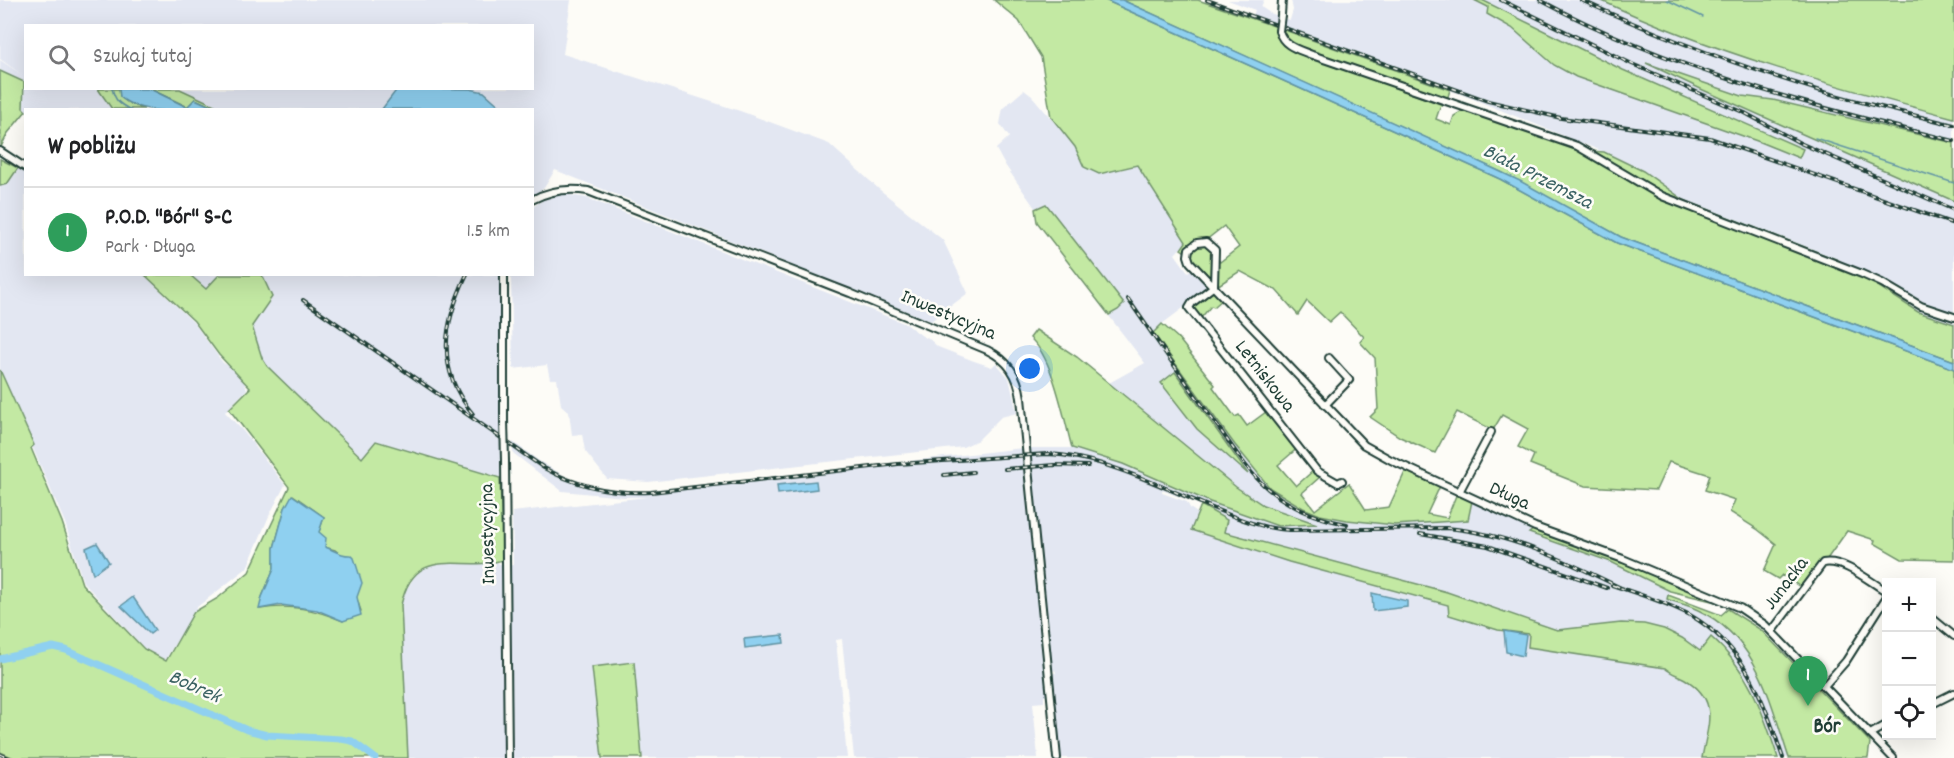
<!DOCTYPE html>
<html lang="pl">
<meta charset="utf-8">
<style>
body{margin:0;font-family:Dekko,sans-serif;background:#f2f2f2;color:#202124}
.controls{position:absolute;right:18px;bottom:18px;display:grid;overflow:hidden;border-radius:0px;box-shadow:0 6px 24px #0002}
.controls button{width:54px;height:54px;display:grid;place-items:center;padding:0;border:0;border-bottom:2px solid #e0e0e0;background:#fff;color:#202124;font:30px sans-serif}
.you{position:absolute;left:1030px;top:369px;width:21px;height:21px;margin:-15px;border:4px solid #fff;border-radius:50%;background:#1a73e8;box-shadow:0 0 0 9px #1a73e833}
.badge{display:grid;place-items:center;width:39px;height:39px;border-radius:50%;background:#db2777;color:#fff;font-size:20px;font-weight:700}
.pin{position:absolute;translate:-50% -50px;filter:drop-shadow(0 2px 3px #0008)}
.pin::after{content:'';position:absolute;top:32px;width:21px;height:18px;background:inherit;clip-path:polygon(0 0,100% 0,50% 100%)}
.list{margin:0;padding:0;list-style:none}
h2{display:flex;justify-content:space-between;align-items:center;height:78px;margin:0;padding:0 24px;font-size:26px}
h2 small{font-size:20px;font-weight:400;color:#757577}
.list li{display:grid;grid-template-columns:39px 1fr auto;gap:18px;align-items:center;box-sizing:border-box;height:90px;padding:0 24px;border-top:2px solid #e0e0e0}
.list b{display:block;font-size:22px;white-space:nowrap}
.list p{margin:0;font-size:20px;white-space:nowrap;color:#757577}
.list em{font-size:20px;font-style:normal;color:#757577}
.icon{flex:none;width:33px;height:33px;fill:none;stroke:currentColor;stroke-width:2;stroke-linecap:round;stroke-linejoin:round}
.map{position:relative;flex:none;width:1954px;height:758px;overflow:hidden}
.search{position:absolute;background:#fff;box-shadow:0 6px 24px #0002;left:24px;top:24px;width:510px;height:66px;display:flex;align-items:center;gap:15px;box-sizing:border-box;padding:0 21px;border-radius:0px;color:#757577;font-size:22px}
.panel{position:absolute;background:#fff;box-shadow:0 6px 24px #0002;left:24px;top:108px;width:510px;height:168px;border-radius:0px}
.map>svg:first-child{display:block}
.built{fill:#e3e7f2}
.green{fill:#c3e9a3;stroke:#71936c;stroke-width:1.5;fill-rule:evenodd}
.water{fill:#8fd0f0;stroke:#6295a5;stroke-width:1.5}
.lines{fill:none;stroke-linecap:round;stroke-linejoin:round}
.stream{stroke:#6295a5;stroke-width:1.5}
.river{stroke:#8fd0f0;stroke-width:7}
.minor-casing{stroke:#1f3d34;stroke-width:10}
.minor{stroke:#fdfcf7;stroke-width:6}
.rail-casing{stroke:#1f3d34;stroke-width:4}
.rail{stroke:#fdfcf7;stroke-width:1.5;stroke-dasharray:4.5;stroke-linecap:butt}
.minor-bridge-casing{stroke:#1f3d34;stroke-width:10;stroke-linecap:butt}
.minor-bridge{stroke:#fdfcf7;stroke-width:6}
.labels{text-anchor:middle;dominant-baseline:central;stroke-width:5;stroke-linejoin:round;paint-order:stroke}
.street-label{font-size:20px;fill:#1f3d34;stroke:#fdfcf7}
.water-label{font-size:21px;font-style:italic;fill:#3b6263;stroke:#fdfcf7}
.neighbourhood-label{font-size:21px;font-weight:bold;fill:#1f3d34;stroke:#fdfcf7}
</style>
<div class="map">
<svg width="1954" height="758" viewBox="0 0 1954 758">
<rect width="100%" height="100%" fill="#fdfcf7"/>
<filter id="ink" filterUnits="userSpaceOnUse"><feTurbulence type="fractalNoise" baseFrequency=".0167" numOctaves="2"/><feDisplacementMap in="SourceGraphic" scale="12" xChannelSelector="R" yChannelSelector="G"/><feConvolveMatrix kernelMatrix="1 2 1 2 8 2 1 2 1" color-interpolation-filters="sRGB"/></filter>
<g filter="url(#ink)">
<g class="built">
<path d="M0 0H571L563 54 740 111 829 144 880 190 943 240 968 293 931 321 555 170 544 188 533 195 532 110 223 109 180 89 532 88V26H26V88L98 89 112 109 25 111 23 108 24 82 0 71V60L24 76 0 59Z"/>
<path d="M1228 0H1264L1261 7 1270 13 1290 20 1293 10 1291 0H1474L1489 7 1487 14 1512 28 1554 65 1576 77 1757 140 1760 131 1623 70 1482 0H1600L1672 30 1784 69 1954 118V143L1773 100 1742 96 1656 68 1703 90 1954 201V324L1918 312 1838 260 1684 200 1643 171 1604 152 1463 95 1252 19 1255 10Z"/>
<path d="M1024 90 1032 96 1075 147 1084 167 1120 170 1137 165 1186 242 1175 254 1188 272 1193 268 1210 288 1162 324 1153 333 1235 445 1270 488 1320 515 1468 520 1472 501 1533 530 1623 561 1672 582 1667 599 1698 610 1709 616 1728 631 1754 661 1764 682 1789 758H1778L1760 706 1749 682 1728 653 1711 637 1701 651 1682 638 1621 623 1557 630 1447 592 1224 532 1227 520 1201 505 1162 490V493L1187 502 1190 508 1197 513 1191 530 1289 562 1449 605 1450 615 1498 630 1529 634 1528 647 1665 668 1684 678 1707 699 1710 710 1702 758H1060L1053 673H1056L1055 670 1051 672 1053 695 1044 696V702L1033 703 1038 758H854L842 639 836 640 847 758H642L634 662 592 667 602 758H408L401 604 403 595 418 571 429 565 497 562 503 566 513 565 512 512 647 497H624L562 491 513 453V442L539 461 568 478 595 487 638 492 1023 448H1072L1315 523 1263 505 1236 487 1109 383 1145 363 1037 222 1035 208 1003 162 996 149 1009 137 1000 124 1003 108Z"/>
<path d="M18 168 25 173 26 274 144 275 194 323 223 363 239 371 247 389 225 412 243 431 285 485 269 516 247 568 197 607 165 660 144 648 83 582 65 523 32 446 34 445 0 370V186L7 184Z"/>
<path d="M564 194 587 198 906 324 925 338 927 337 938 347 974 361 992 367 996 363 1009 378 1017 413 1001 417 978 440 963 447 648 482 607 479 585 451 582 434 572 435 569 412 561 405 557 379H550L547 365 513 369 511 275 532 274 533 207 543 200Z"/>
<path d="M190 275H219L206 290Z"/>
<path d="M262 275H499L500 478 377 441 363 458 267 366 262 358 252 326 272 297Z"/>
</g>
<g class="green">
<path d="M994 0H1105L1500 179 1617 243 1954 369V560L1902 559 1874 543 1875 540 1847 531 1805 590 1782 575 1778 579 1764 571 1776 544 1757 529 1730 512 1735 500 1705 490 1710 475 1669 462 1656 490 1585 486 1530 464 1534 455 1518 447 1528 429 1502 415 1493 430 1457 412 1435 453 1400 437 1370 417 1378 409 1375 358 1360 342 1364 337 1340 312 1329 322 1307 301 1298 315 1276 290 1240 271 1217 286 1218 259 1220 262 1239 247 1224 226 1206 240H1195L1184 251 1181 249 1186 242 1137 165 1099 174 1084 167 1075 147 1051 117 1041 57 1019 21Z"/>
<path d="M1122 0H1198L1277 27V37L1288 48 1443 105 1440 107 1436 119 1451 125 1454 116 1464 110 1577 150 1604 152 1643 171 1684 200 1838 260 1918 312 1954 324V361L1621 237 1501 172Z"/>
<path d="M1474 0H1482L1623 70 1803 149 1799 158 1757 141 1576 77 1554 65 1512 28 1487 14 1488 7Z"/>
<path d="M1600 0H1954V118C1834 86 1713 53 1600 0Z"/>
<path d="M1282 29 1450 90 1447 100 1293 45 1282 35Z"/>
<path d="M1646 63 1742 96 1773 100 1954 143V201L1703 90Z"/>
<path d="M0 71 24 82 23 108 26 111 8 133 1 147Z"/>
<path d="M98 89H119C120 102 133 105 144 109H112Z"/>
<path d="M150 89H180L223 109H217L195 99 188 107Z"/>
<path d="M0 159 18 168 7 184 0 186Z"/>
<path d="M1046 204 1124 304 1118 310 1109 315 1037 222 1035 209Z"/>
<path d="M1206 245 1213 253 1211 255V279L1192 260 1191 255 1196 246Z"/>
<path d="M145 275H190L206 289 219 275H262L272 297 252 326 262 358 267 366 362 458 376 441 500 478 503 560C461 573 415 542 401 605L408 758H14L0 752V370L34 445 31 448 62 522 82 584 144 649 166 661 194 612 218 598 249 572 289 487 229 409 250 388 219 355 194 321ZM293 495 324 517 319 532 324 547 335 550 342 556 361 611 343 621C314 609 291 604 260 609L262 597 274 569V548L285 508Z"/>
<path d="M1213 288 1223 299 1214 307 1211 306 1200 319 1191 306Z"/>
<path d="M1162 324 1178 338 1215 385 1213 387 1235 417 1239 415 1247 426 1270 409 1300 446 1278 465 1296 486 1314 470 1321 476 1302 493 1315 510 1349 483 1366 510 1389 507 1406 470 1440 486 1427 514 1447 518 1457 493 1472 501 1468 520 1395 525 1347 520 1320 515 1303 508 1270 488 1235 445 1153 333Z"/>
<path d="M1036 330 1077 357 1236 487 1263 505 1317 524 1278 526 1210 502 1123 464 1072 448C1064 419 1053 357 1030 338Z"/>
<path d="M1175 372 1248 474 1197 429 1161 383Z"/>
<path d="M1201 505 1227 520 1224 532 1447 592 1557 630 1621 623 1644 624 1664 629 1682 638 1700 651 1711 637C1749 670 1763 712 1778 758H1702C1708 723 1720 701 1685 679 1678 675 1670 673 1665 668L1528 647 1529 634 1498 630 1449 615 1448 605 1289 562 1191 530Z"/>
<path d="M1533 530 1623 561 1720 603 1670 591 1611 562 1529 533Z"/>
<path d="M1668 595 1721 615 1728 609 1761 630 1870 742 1868 758H1789C1770 701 1758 638 1698 610 1688 605 1677 603 1667 599Z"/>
<path d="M634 662 642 758H602L592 667Z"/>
</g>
<g class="water">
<path d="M1105 0H1122L1469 157 1520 181 1621 237 1954 361V369L1617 243 1500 179Z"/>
<path d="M398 88 470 89 484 92 503 109H382Z"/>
<path d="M119 89H150L187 107 195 99 217 109C188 110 144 117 120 97Z"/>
<path d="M816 481 817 489 778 494 777 485Z"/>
<path d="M292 495 324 517 319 532 326 538 325 547C334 550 341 556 351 555L354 558 362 583 357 597 361 615 343 621 317 610 281 605 259 609 262 597 274 569V548L285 508Z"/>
<path d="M97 543 109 562 93 574 86 548Z"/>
<path d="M1372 593 1407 601V607L1373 611Z"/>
<path d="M133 597 155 630 150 634 121 606Z"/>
<path d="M1504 631 1526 635 1523 656 1506 652Z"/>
<path d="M783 635 784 643 745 648 744 639Z"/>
</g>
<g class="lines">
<g class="stream">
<path d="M1667 0 1703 17"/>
<path d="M112 88C115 101 119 104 131 110"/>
<path d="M1815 138 1954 183"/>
</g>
<path class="river" d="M0 659 53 647 66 650 247 730 267 735 341 739 352 741 375 758"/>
<g class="minor-casing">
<g id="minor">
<path d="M1281 15 1282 0"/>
<path d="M1279 31C1284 47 1298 49 1312 55L1577 146 1662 196 1862 274 1882 283 1921 306 1954 317"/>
<path d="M0 151 26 168"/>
<path d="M532 200C550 190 568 188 588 191L850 293 987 350C1008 360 1018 375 1021 398L1057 758"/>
<path d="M504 274V420"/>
<path d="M1214 286 1215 250 1206 242 1197 243 1189 249 1188 256 1190 262 1364 445 1391 460 1535 527 1623 559 1740 608 1765 625 1893 758"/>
<path d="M1214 286 1192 303 1189 308 1317 471 1338 483 1342 481"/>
<path d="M1325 405 1349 380 1329 358"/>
<path d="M505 461 508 758"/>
<path d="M1459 492 1491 432"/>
<path d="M1932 618 1954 636"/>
<path d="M1772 631 1823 563C1844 559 1869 581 1886 591"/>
<path d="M1824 686 1846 661 1886 598"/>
<path d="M1932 704 1954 693"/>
<path d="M1870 734 1886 725"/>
</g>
</g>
<use href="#minor" class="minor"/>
<g class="rail-casing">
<g id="rail">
<path d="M1207 0 1488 101 1561 118 1710 138 1954 224"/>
<path d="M1501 0 1632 64 1745 113 1800 143 1954 210"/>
<path d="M1540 0C1670 70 1812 106 1954 141"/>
<path d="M1581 0C1656 35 1742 67 1821 91 1865 104 1910 114 1954 125"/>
<path d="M467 274C443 324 435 369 473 414"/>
<path d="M1128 299C1157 341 1186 383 1216 424 1232 446 1247 471 1268 489 1291 508 1318 519 1347 524"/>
<path d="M303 300 544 468C578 487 612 494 651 492L898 464 1047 454C1102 456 1164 488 1215 509 1239 519 1264 529 1290 530L1446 528C1507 533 1565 560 1619 587"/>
<path d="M1005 469 1054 465 1088 466"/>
<path d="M944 475 973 472"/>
<path d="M1420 534 1488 546 1607 588"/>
<path d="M1612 585C1638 594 1666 602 1690 615 1747 648 1763 700 1783 758"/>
<path d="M0 754 9 758"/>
</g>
</g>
<use href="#rail" class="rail"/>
<g class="minor-bridge-casing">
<g id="minor-bridge">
<path d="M1279 31 1281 15"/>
<path d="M504 420 505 461"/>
</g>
</g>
<use href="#minor-bridge" class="minor-bridge"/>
</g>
</g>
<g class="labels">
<g class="street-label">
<text transform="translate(948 316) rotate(23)">Inwestycyjna</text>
<text transform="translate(1264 377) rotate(52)">Letniskowa</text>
<text transform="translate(1509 497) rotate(25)">Długa</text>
<text transform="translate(489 534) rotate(-91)">Inwestycyjna</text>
<text transform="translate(1787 584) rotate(-53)">Junacka</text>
</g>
<g class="water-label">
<text transform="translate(1537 178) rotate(27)">Biała Przemsza</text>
<text transform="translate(194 688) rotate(24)">Bobrek</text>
</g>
<g class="neighbourhood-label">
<text x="1827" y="728">Bór</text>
</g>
</g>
</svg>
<div class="controls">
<button>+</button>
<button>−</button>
<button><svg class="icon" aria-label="locate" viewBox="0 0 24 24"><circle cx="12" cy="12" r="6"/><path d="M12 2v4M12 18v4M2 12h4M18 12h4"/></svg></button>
</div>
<div class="you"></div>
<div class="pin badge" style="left:1808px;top:706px;background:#2e9e5b">1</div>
<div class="search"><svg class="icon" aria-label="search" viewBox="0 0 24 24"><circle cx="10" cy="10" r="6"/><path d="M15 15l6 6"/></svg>Szukaj tutaj</div>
<section class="panel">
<h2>W pobliżu<small></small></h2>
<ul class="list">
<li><span class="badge" style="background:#2e9e5b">1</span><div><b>P.O.D. &quot;Bór&quot; S-C</b><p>Park · Długa</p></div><em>1.5 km</em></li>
</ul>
</section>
</div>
